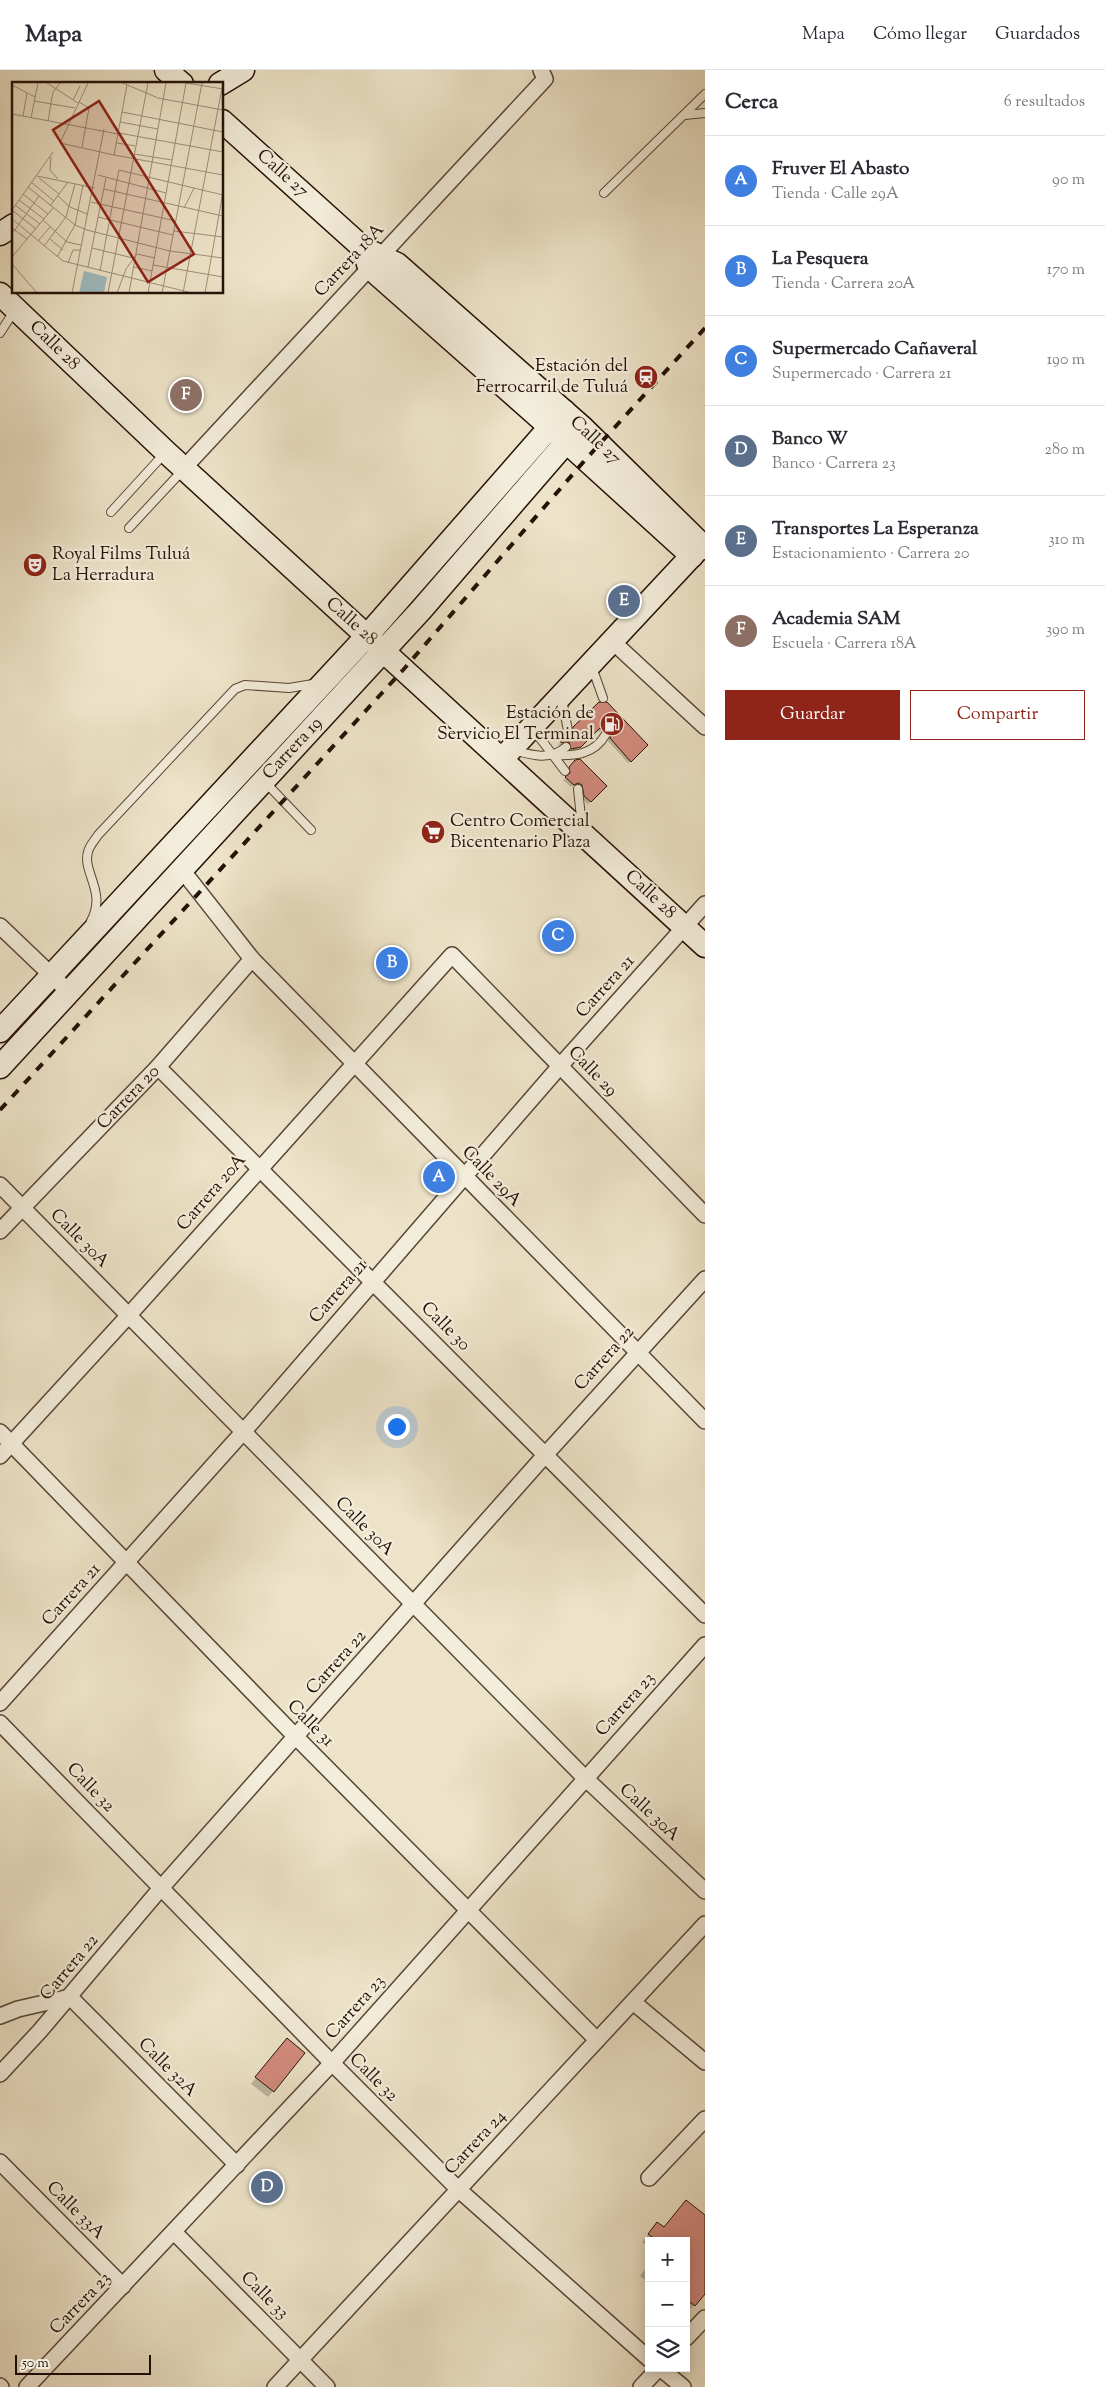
<!DOCTYPE html>
<html lang="es">
<meta charset="utf-8">
<style>
body{margin:0;font-family:"Sorts Mill Goudy",serif;background:#f7f7f7;color:#2b2b33}
.controls{position:absolute;right:15px;bottom:15px;display:grid;overflow:hidden;border-radius:0px;box-shadow:0 2px 12px #0003}
.controls button{width:45px;height:45px;display:grid;place-items:center;padding:0;border:0;border-bottom:1px solid #e1e1e2;background:#fff;color:#2b2b33;font:25px sans-serif}
.scale{position:absolute;left:15px;bottom:12px;width:136px;box-sizing:border-box;padding-left:5px;border:2px solid #251007;border-top:0;font-size:14px;line-height:18px;white-space:nowrap;color:#251007;-webkit-text-stroke:4px #f3eddb;paint-order:stroke}
.you{position:absolute;left:396px;top:1356px;width:18px;height:18px;margin:-12px;border:4px solid #fff;border-radius:50%;background:#1a73e8;box-shadow:0 0 0 8px #1a73e833}
.badge{display:grid;place-items:center;width:32px;height:32px;border-radius:50%;background:#8f2418;color:#fff;font-size:16px;font-weight:700}
.pin{position:absolute;translate:-50% -50%;border:2px solid #fff;box-shadow:0 1px 5px #0006}
.list{margin:0;padding:0;list-style:none}
h2{display:flex;justify-content:space-between;align-items:center;height:65px;margin:0;padding:0 20px;font-size:21px}
h2 small{font-size:16px;font-weight:400;color:#7c7c81}
.list li{display:grid;grid-template-columns:32px 1fr auto;gap:15px;align-items:center;box-sizing:border-box;height:90px;padding:0 20px;border-top:1px solid #e1e1e2}
.list b{display:block;font-size:19px;white-space:nowrap}
.list p{margin:0;font-size:16px;white-space:nowrap;color:#7c7c81}
.list em{font-size:16px;font-style:normal;color:#7c7c81}
.actions{display:flex;gap:10px;padding:15px 20px}
.actions a{flex:1;padding:11px 0;border:1px solid #8f2418;border-radius:0px;text-align:center;font-size:18px;color:#8f2418}
.actions .main{background:#8f2418;color:#fff}
.icon{flex:none;width:28px;height:28px;fill:none;stroke:currentColor;stroke-width:2;stroke-linecap:round;stroke-linejoin:round}
.map{position:relative;flex:none;width:705px;height:2317px;overflow:hidden}
header{display:flex;align-items:center;gap:30px;box-sizing:border-box;height:70px;padding:0 25px;background:#fff;border-bottom:1px solid #e1e1e2}
header strong{font-size:24px}
nav{display:flex;gap:28px;margin-inline-start:auto;font-size:18px}
main{display:flex}
aside{flex:1;background:#fff}
.map>svg:first-child{display:block}
.shadow{fill:#0003}
.building{fill:#d48b7f;stroke:#251007}
.lines{fill:none;stroke-linecap:round;stroke-linejoin:round}
.lane-casing{stroke:#574537;stroke-width:10}
.street-casing{stroke:#574537;stroke-width:18}
.secondary-casing{stroke:#251007;stroke-width:25}
.lane{stroke:#f3eddb;stroke-width:8}
.street{stroke:#f3eddb;stroke-width:15}
.secondary{stroke:#f3eddb;stroke-width:22}
.rail{stroke:#251007;stroke-width:4;stroke-dasharray:9 9;stroke-linecap:butt}
.labels{text-anchor:middle;dominant-baseline:central;stroke-width:4.5;stroke-linejoin:round;paint-order:stroke}
.street-label{font-size:18px;fill:#251007;stroke:#f3eddb}
.poi-label{font-size:18px;fill:#251007;stroke:#f3eddb;text-anchor:end}
.inset-road{fill:none;stroke:#9d8f7b;stroke-width:1}
.view{fill:#8f2418;fill-opacity:0.15;stroke:#8f2418;stroke-width:2.5}
.inset-edge{fill:none;stroke:#251007;stroke-width:2.5}
</style>
<header>
<strong>Mapa</strong>
<nav><a>Mapa</a><a>Cómo llegar</a><a>Guardados</a></nav>
</header>
<main>
<div class="map">
<svg width="705" height="2317" viewBox="0 0 705 2317">
<rect width="100%" height="100%" fill="#ede3c8"/>
<filter id="stains"><feTurbulence type="fractalNoise" baseFrequency=".004" numOctaves="4"/><feColorMatrix values="0 0 0 0 .2 0 0 0 0 .09 0 0 0 0 .02 0 0 0 .5 -.17"/></filter>
<radialGradient id="worn" r=".72"><stop offset=".6" stop-color="#630" stop-opacity="0"/><stop offset="1" stop-color="#630" stop-opacity=".3"/></radialGradient>
<g class="shadow">
<path d="M600 633 647 675 628 693 608 671 609 665 604 660 599 662 597 659 577 680 569 681 566 674 558 675 565 667 570 666 571 661Z"/>
<path d="M576 691 605 716 588 734 582 728 580 718 575 715 571 717 563 710 568 706 567 700Z"/>
<path d="M281 1976 273 2021 268 2027 251 2014Z"/>
<path d="M686 2131 705 2146V2223L687 2242 686 2171H649V2177L642 2172 657 2154 663 2158Z"/>
<path d="M649 2194V2213L640 2206Z"/>
</g>
<g class="building">
<path d="M599 632H607L648 675 631 692 610 668 611 662 607 658 602 660 600 658 581 677 571 679 569 672 562 673 560 671 565 665H572L573 657Z"/>
<path d="M580 689 607 716 591 732 584 726 582 715 578 713 574 715 565 707 570 703 569 697 575 690Z"/>
<path d="M287 1968 305 1983 274 2022 255 2007Z"/>
<path d="M686 2130 705 2145V2224L695 2236 686 2229V2171H653L655 2169 648 2164 657 2152 664 2157Z"/>
</g>
<g class="lines">
<g class="lane-casing">
<g id="lane">
<path d="M685 45 705 43"/>
<path d="M604 123 705 24"/>
<path d="M0 263 14 241"/>
<path d="M111 442 164 384"/>
<path d="M129 458 182 401"/>
<path d="M592 597 603 628"/>
<path d="M562 629 568 661"/>
<path d="M533 659 565 701"/>
<path d="M513 680C531 685 550 691 566 677"/>
<path d="M553 685C575 686 594 685 606 664"/>
<path d="M265 712 311 760"/>
<path d="M578 719 582 757"/>
<path d="M91 851C107 822 82 802 88 782 89 776 95 770 98 765L235 619 245 615 289 618 313 614"/>
</g>
</g>
<g class="street-casing">
<g id="street">
<path d="M183 399 545 9 541 0"/>
<path d="M612 571 705 657"/>
<path d="M182 800 252 889 705 1351"/>
<path d="M0 856 69 922"/>
<path d="M158 997 705 1545"/>
<path d="M0 1115 585 1708 705 1821"/>
<path d="M0 1161 158 997 252 889"/>
<path d="M0 1362 296 1667 597 1970"/>
<path d="M0 1386 129 1245 452 885 705 1145"/>
<path d="M0 1633 244 1361 560 996 705 834"/>
<path d="M0 1653 332 1993 458 2119 649 2289"/>
<path d="M633 1932 705 1992"/>
<path d="M0 1946 18 1939 70 1927 237 2095"/>
<path d="M0 2004 39 1962 161 1818 546 1384 705 1209"/>
<path d="M0 2092 123 2216"/>
<path d="M649 2108 705 2049"/>
<path d="M174 2162 327 2317"/>
<path d="M686 2268 705 2248"/>
<path d="M660 2298 683 2317"/>
<path d="M0 2316 1 2317"/>
<path d="M27 2317 332 1993 705 1575"/>
<path d="M275 2317 705 1854"/>
<path d="M641 2317 659 2298"/>
</g>
</g>
<g class="secondary-casing">
<g id="secondary">
<path d="M166 0 182 14"/>
<path d="M220 14 243 0"/>
<path d="M222 51 363 178 397 194 583 358 705 478"/>
<path d="M0 164 14 155"/>
<path d="M363 178 369 197 550 357 692 486"/>
<path d="M0 224 166 382 705 876"/>
<path d="M502 689 701 476"/>
<path d="M0 961 366 567 564 341"/>
<path d="M0 997 421 540 580 356"/>
</g>
</g>
<use href="#lane" class="lane"/>
<use href="#street" class="street"/>
<use href="#secondary" class="secondary"/>
<path class="rail" d="M0 1040 403 600 586 389 705 258"/>
</g>
<defs>
<g id="station-disc" transform="scale(1.25)"><circle r="9.5" fill="#8f2418" stroke="#f3eddb"/><path d="M-3-6H3Q5-6 5-4V2Q5 4 3 4L4.5 6H3L1.5 4h-3L-3 6H-4.5L-3 4Q-5 4-5 2V-4Q-5-6-3-6ZM-3.5-4v3h7v-3ZM-3.5 1v1.5H-2V1ZM2 1v1.5H3.5V1Z" fill="#fff"/></g>
<g id="theatre-disc" transform="scale(1.25)"><circle r="9.5" fill="#8f2418" stroke="#f3eddb"/><path d="M-5-5.5Q0-4 5-5.5V0Q5 5 0 6Q-5 5-5 0ZM-3.3-2.5H-1v1.5H-3.3ZM1-2.5H3.3v1.5H1ZM-2.8 1Q0 5.5 2.8 1Z" fill="#fff"/></g>
<g id="fuel-disc" transform="scale(1.25)"><circle r="9.5" fill="#8f2418" stroke="#f3eddb"/><path d="M-5.5-6h7V0h2V4h1.3V-2.5L3-4.5l.8-.8L6-3V5H2.5V1h-1V6h-7ZM-4.2-4.7v3.2H.2V-4.7Z" fill="#fff"/></g>
<g id="supermarket-disc" transform="scale(1.25)"><circle r="9.5" fill="#8f2418" stroke="#f3eddb"/><path d="M-6-5.5h2.5l.6 2H6L4.5 2H-2.5L-4.4-4H-6ZM-1.5 3.2a1.3 1.3 0 1 0 .1 0ZM3 3.2a1.3 1.3 0 1 0 .1 0Z" fill="#fff"/></g>
</defs>
<g fill-rule="evenodd">
<use href="#station-disc" x="646" y="307"/>
<use href="#theatre-disc" x="35" y="495"/>
<use href="#fuel-disc" x="612" y="654"/>
<use href="#supermarket-disc" x="433" y="762"/>
</g>
<g class="labels">
<g class="street-label">
<text transform="translate(282 104) rotate(42)">Calle 27</text>
<text transform="translate(350 191) rotate(-47)">Carrera 18A</text>
<text transform="translate(54 276) rotate(44)">Calle 28</text>
<text transform="translate(595 371) rotate(43)">Calle 27</text>
<text transform="translate(351 552) rotate(42)">Calle 28</text>
<text transform="translate(293 679) rotate(-47)">Carrera 19</text>
<text transform="translate(650 825) rotate(43)">Calle 28</text>
<text transform="translate(606 917) rotate(-48)">Carrera 21</text>
<text transform="translate(592 1002) rotate(46)">Calle 29</text>
<text transform="translate(129 1028) rotate(-46)">Carrera 20</text>
<text transform="translate(491 1107) rotate(46)">Calle 29A</text>
<text transform="translate(212 1123) rotate(-49)">Carrera 20A</text>
<text transform="translate(79 1169) rotate(45)">Calle 30A</text>
<text transform="translate(339 1222) rotate(-49)">Carrera 21</text>
<text transform="translate(445 1257) rotate(45)">Calle 30</text>
<text transform="translate(605 1289) rotate(-48)">Carrera 22</text>
<text transform="translate(364 1457) rotate(45)">Calle 30A</text>
<text transform="translate(72 1525) rotate(-48)">Carrera 21</text>
<text transform="translate(337 1593) rotate(-48)">Carrera 22</text>
<text transform="translate(626 1635) rotate(-48)">Carrera 23</text>
<text transform="translate(310 1654) rotate(45)">Calle 31</text>
<text transform="translate(90 1718) rotate(46)">Calle 32</text>
<text transform="translate(649 1743) rotate(43)">Calle 30A</text>
<text transform="translate(70 1898) rotate(-50)">Carrera 22</text>
<text transform="translate(356 1938) rotate(-48)">Carrera 23</text>
<text transform="translate(167 1998) rotate(45)">Calle 32A</text>
<text transform="translate(373 2008) rotate(45)">Calle 32</text>
<text transform="translate(476 2073) rotate(-47)">Carrera 24</text>
<text transform="translate(75 2141) rotate(45)">Calle 33A</text>
<text transform="translate(264 2226) rotate(45)">Calle 33</text>
<text transform="translate(81 2234) rotate(-46)">Carrera 23</text>
</g>
<g class="poi-label">
<text x="628" y="297">Estación del<tspan x="628" dy="21">Ferrocarril de Tuluá</tspan></text>
<text x="52" y="485" text-anchor="start">Royal Films Tuluá<tspan x="52" dy="21">La Herradura</tspan></text>
<text x="594" y="644">Estación de<tspan x="594" dy="21">Servicio El Terminal</tspan></text>
<text x="450" y="752" text-anchor="start">Centro Comercial<tspan x="450" dy="21">Bicentenario Plaza</tspan></text>
</g>
</g>
<g transform="translate(12 12)">
<rect width="211" height="211" fill="#ede3c8"/>
<path d="M72 189 95 195 92 211H67Z" fill="#9ebbc0"/>
<path class="inset-road" d="M35 1 66 21M76 1 48 61 102 73 115 3M111 1 146 16 211 28M0 3 23 15M61 18 68 4M22 19 63 26M67 20 77 26 70 65M110 30 211 50M0 32 106 52M11 34 15 11M19 36 26 1M36 39 41 10 48 1M108 40 146 47M107 51 211 70M105 61 123 64M122 72 160 78M102 73 211 93M39 75 38 88 46 97M86 93 154 111M25 94 83 106M27 96 47 112M19 100 42 119M16 105 63 143 75 148 158 169 211 176M92 107 211 134M11 112 36 132M46 114 58 125 75 132M7 118 32 137M79 120 164 139M3 123 28 142M38 124 56 100M172 126 182 106M0 128 41 70M0 128 24 147M86 135 161 153M0 137 51 179 180 211M31 138 55 160 69 163M0 146 15 157M162 149 211 155M0 152 27 114M38 157 51 168M26 159 38 145M32 164 54 135 63 102M80 166 121 176M0 175 41 126M45 175 63 143 71 103M56 181 61 168H69M0 182 25 211M141 183 211 195M76 185 94 96M122 185 140 189M88 189 107 88 211 113M60 211 92 47M96 211 136 1M105 211 114 187 125 172 143 176M117 211 154 1M136 211 174 1 211 7M150 211 190 1M171 211 211 1M193 211 211 110"/>
<path class="view" d="M87 19 182 172 136 200 41 48Z"/>
<rect width="211" height="211" class="inset-edge"/>
</g>
<rect width="100%" height="100%" filter="url(#stains)"/>
<rect width="100%" height="100%" fill="url(#worn)"/>
</svg>
<div class="controls">
<button>+</button>
<button>−</button>
<button><svg class="icon" aria-label="layers" viewBox="0 0 24 24"><path d="M12 4l9 5-9 5-9-5zM3 14l9 5 9-5"/></svg></button>
</div>
<div class="scale">50 m</div>
<div class="you"></div>
<div class="pin badge" style="left:439px;top:1107px;background:#3f7fe0">A</div>
<div class="pin badge" style="left:392px;top:893px;background:#3f7fe0">B</div>
<div class="pin badge" style="left:558px;top:866px;background:#3f7fe0">C</div>
<div class="pin badge" style="left:267px;top:2117px;background:#5c6f8a">D</div>
<div class="pin badge" style="left:624px;top:531px;background:#5c6f8a">E</div>
<div class="pin badge" style="left:186px;top:325px;background:#8d6e63">F</div>
</div>
<aside>
<h2>Cerca<small>6 resultados</small></h2>
<ul class="list">
<li><span class="badge" style="background:#3f7fe0">A</span><div><b>Fruver El Abasto</b><p>Tienda · Calle 29A</p></div><em>90 m</em></li>
<li><span class="badge" style="background:#3f7fe0">B</span><div><b>La Pesquera</b><p>Tienda · Carrera 20A</p></div><em>170 m</em></li>
<li><span class="badge" style="background:#3f7fe0">C</span><div><b>Supermercado Cañaveral</b><p>Supermercado · Carrera 21</p></div><em>190 m</em></li>
<li><span class="badge" style="background:#5c6f8a">D</span><div><b>Banco W</b><p>Banco · Carrera 23</p></div><em>280 m</em></li>
<li><span class="badge" style="background:#5c6f8a">E</span><div><b>Transportes La Esperanza</b><p>Estacionamiento · Carrera 20</p></div><em>310 m</em></li>
<li><span class="badge" style="background:#8d6e63">F</span><div><b>Academia SAM</b><p>Escuela · Carrera 18A</p></div><em>390 m</em></li>
</ul>
<div class="actions"><a class="main">Guardar</a><a>Compartir</a></div>
</aside>
</main>
